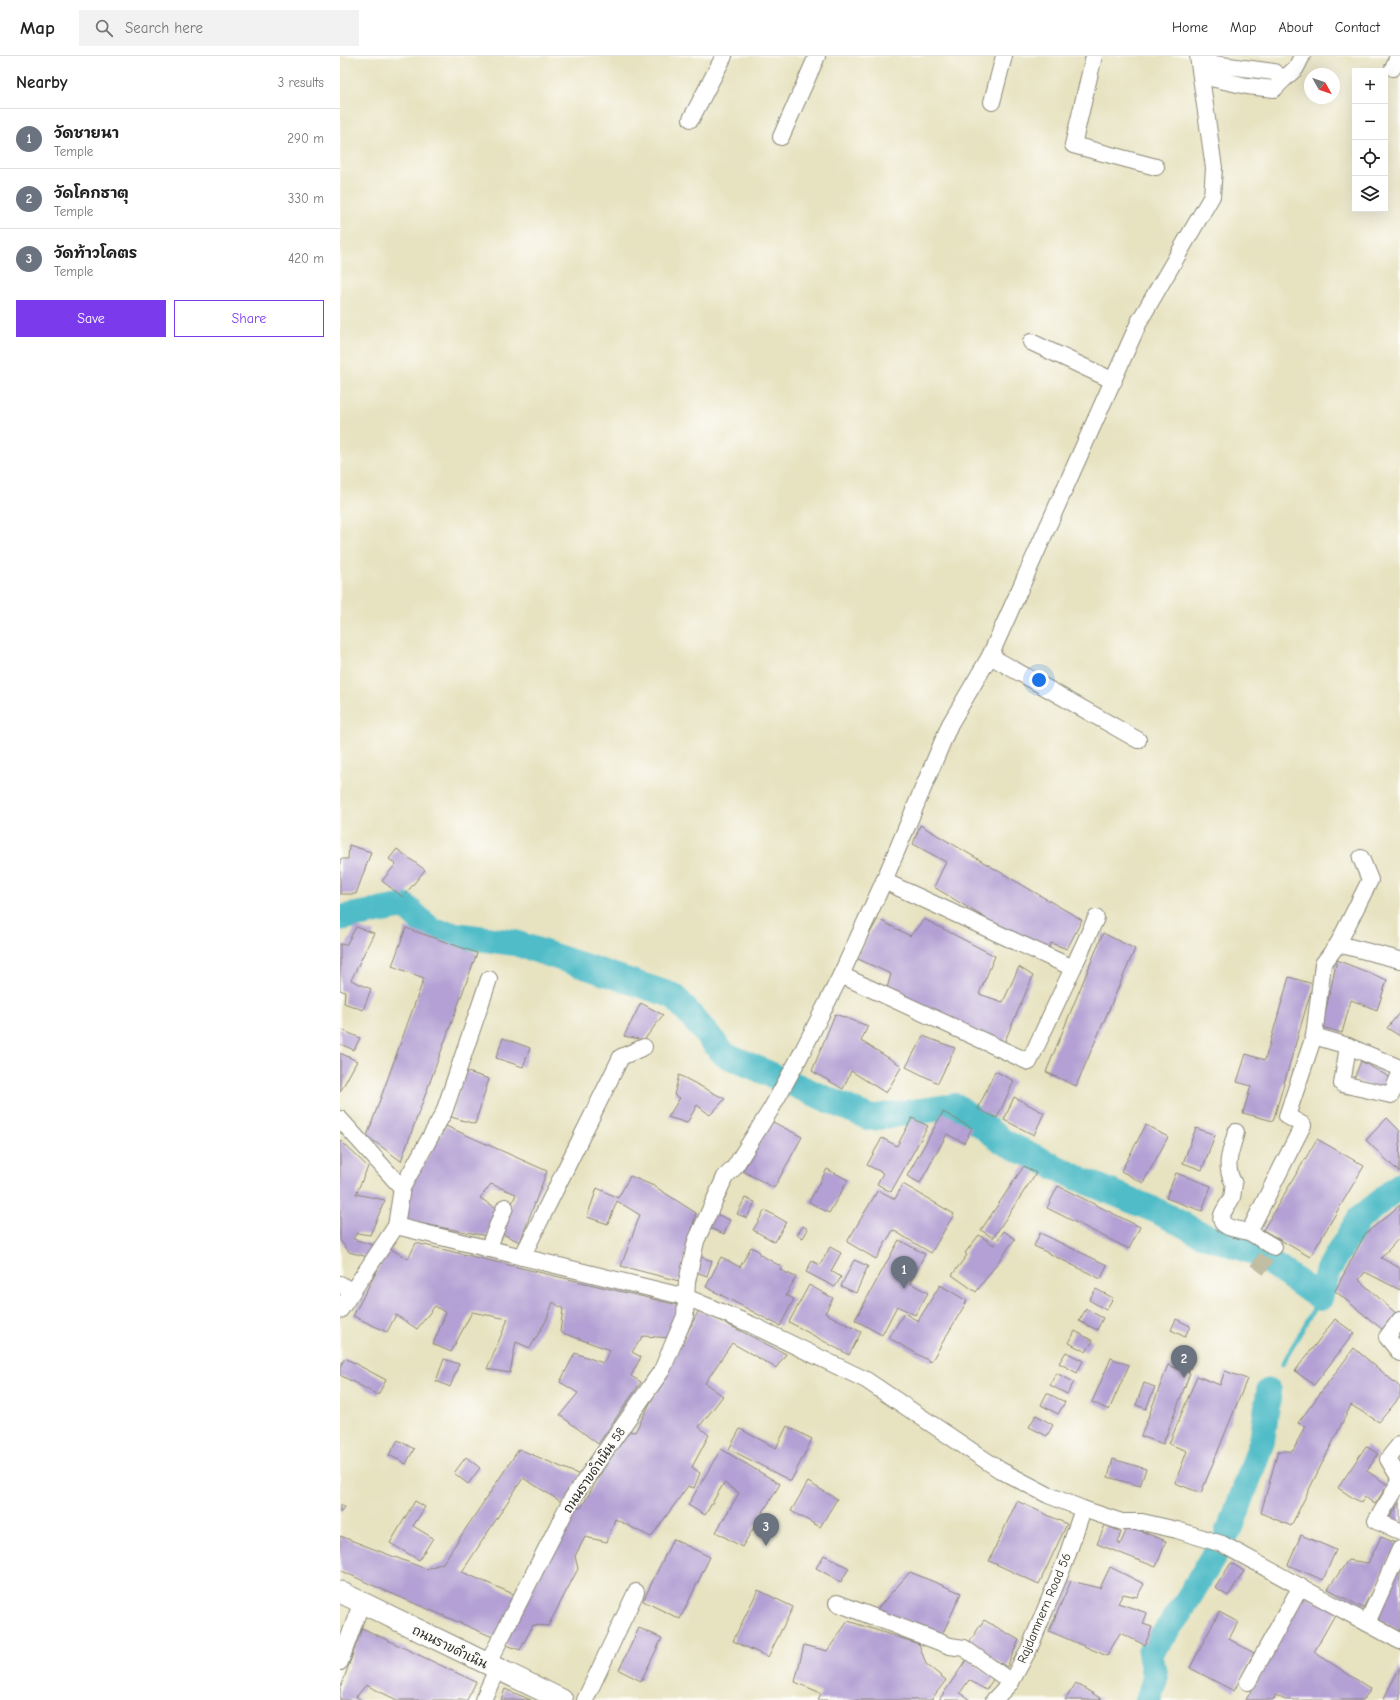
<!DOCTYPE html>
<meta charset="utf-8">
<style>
body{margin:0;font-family:"Comic Neue","Playpen Sans Thai",sans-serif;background:#f2f2f2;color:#222}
.controls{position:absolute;right:12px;top:12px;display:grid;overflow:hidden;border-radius:0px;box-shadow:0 4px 16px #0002}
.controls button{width:36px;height:36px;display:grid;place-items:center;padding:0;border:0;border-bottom:1px solid #e0e0e0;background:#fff;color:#222;font:20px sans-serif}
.compass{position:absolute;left:964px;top:12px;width:36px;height:36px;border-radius:50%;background:#fff;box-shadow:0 4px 16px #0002;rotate:130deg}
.you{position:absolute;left:699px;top:624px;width:14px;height:14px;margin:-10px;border:3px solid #fff;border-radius:50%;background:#1a73e8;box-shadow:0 0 0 6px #1a73e833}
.badge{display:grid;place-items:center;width:26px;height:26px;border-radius:50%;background:#7c3aed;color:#fff;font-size:13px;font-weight:700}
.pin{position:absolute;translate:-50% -33px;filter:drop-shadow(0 1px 2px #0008)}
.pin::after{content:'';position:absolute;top:21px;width:14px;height:12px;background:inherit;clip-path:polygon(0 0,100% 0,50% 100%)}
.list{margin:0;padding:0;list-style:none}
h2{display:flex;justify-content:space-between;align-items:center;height:52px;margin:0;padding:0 16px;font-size:17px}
h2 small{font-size:13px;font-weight:400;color:#767676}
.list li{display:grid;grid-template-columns:26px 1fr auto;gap:12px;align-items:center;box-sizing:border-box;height:60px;padding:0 16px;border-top:1px solid #e0e0e0}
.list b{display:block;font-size:15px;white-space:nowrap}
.list p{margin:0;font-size:13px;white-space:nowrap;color:#767676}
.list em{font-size:13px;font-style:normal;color:#767676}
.actions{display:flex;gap:8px;padding:12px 16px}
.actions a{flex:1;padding:9px 0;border:1px solid #7c3aed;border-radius:0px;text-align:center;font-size:14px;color:#7c3aed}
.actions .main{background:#7c3aed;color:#fff}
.icon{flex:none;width:22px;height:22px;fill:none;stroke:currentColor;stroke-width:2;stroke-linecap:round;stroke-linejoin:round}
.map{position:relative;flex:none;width:1060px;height:1644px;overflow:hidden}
header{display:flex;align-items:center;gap:24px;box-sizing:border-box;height:56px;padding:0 20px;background:#fff;border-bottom:1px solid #e0e0e0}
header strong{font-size:19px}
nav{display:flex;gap:22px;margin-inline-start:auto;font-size:14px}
.search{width:280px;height:36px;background:#f2f2f2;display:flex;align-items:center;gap:10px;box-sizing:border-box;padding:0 14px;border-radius:0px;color:#767676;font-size:15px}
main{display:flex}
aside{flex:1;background:#fff}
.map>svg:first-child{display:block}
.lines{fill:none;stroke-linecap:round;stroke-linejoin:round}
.stream{stroke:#4fbcc7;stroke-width:4.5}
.river{stroke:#4fbcc7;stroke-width:26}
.building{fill:#b4a0d4}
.minor-tunnel{stroke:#c1bda2;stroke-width:16;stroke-dasharray:16 8;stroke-linecap:butt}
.minor-casing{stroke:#898676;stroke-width:18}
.major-casing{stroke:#898676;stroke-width:23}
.minor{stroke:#fff;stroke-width:16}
.major{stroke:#fff;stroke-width:21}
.labels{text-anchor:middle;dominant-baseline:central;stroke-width:3.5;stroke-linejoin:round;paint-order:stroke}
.street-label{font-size:13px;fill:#2b2b2b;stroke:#fdfcf7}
</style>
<header>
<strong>Map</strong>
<div class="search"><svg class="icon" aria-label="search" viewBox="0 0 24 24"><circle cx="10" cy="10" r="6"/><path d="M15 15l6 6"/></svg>Search here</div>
<nav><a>Home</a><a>Map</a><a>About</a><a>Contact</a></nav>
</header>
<main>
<aside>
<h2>Nearby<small>3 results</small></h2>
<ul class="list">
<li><span class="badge" style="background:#6b7280">1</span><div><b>วัดชายนา</b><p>Temple</p></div><em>290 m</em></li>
<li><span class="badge" style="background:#6b7280">2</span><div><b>วัดโคกธาตุ</b><p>Temple</p></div><em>330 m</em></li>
<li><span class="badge" style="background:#6b7280">3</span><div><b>วัดท้าวโคตร</b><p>Temple</p></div><em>420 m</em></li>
</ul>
<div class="actions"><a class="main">Save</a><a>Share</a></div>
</aside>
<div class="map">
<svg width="1060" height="1644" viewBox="0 0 1060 1644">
<rect width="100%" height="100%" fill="#fdfcf7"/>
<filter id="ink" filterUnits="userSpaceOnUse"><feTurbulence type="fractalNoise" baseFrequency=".025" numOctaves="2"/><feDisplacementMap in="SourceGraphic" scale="8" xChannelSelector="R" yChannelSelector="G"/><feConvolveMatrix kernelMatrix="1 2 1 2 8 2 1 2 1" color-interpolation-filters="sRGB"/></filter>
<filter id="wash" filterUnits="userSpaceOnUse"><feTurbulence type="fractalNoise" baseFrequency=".012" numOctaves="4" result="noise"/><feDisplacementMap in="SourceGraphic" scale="16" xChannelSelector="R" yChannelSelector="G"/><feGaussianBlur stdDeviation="0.9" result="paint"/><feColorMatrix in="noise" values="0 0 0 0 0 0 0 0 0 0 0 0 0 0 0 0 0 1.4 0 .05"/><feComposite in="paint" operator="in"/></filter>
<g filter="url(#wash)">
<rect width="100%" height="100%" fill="#e7e2c0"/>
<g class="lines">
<path class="stream" d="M942 1309 980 1242"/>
<g class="river">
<path d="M0 862 65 850 93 876 175 887 334 940 384 998 530 1062 616 1050 664 1086 740 1123 817 1155 861 1178 916 1197 980 1242 988 1214 1019 1163 1060 1129"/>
<path d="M887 1477 891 1471 922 1385 929 1335"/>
<path d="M808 1644 815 1623 810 1597 840 1556 875 1498"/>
</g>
</g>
<g id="blocks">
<g class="building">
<path d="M580 769 742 864 727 893 711 887 706 899 594 831 606 806 573 788Z"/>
<path d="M9 789 31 796 16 838H0V803H8Z"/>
<path d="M57 793 85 814 63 841 42 825 56 808 49 803Z"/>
<path d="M538 863 570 880 584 863 655 900 639 938 663 946 679 911 693 920 664 987 546 936 551 918 516 902Z"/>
<path d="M16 871 34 877 11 924 31 933 23 954 4 947 5 936 0 934V888L6 889Z"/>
<path d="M66 872 137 897 61 1105 27 1080 84 922 52 910Z"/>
<path d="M763 877 795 893 736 1030 706 1016Z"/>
<path d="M997 904 1047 924 1037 954 1011 944 1002 977 982 971Z"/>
<path d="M949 921 973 928 933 1065 903 1057 911 1030 897 1026 906 998 925 1004Z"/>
<path d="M301 947 323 959 304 984 284 980Z"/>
<path d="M1060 956V980L1047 972Z"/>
<path d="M495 958 528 970 521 985 562 1010 546 1037 511 1015 503 1033 472 1015Z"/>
<path d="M0 973 20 982 14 994 0 988Z"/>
<path d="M583 980 615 992 598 1027 566 1011Z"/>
<path d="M163 982 190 992 183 1011 156 1002Z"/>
<path d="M0 997 17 1005 0 1036Z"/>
<path d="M1021 1005 1051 1022 1046 1038 1014 1023Z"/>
<path d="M125 1015 149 1023 135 1068 111 1061Z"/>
<path d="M655 1015 674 1025 657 1062 638 1053Z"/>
<path d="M339 1019 385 1043 370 1059 357 1049 347 1067 328 1061 340 1042 334 1039Z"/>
<path d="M674 1041 704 1057 694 1079 664 1064Z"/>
<path d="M603 1056 632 1072 624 1087 607 1078 580 1127 567 1120Z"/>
<path d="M572 1062 588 1070 551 1136 537 1128 543 1117 527 1109 542 1082 557 1090Z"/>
<path d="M1047 1062 1060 1075 1059 1116 1026 1084Z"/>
<path d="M431 1065 462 1081 434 1132 403 1115Z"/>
<path d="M806 1069 828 1081 803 1127 781 1115Z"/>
<path d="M106 1070 207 1115 180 1186 160 1177 176 1138 151 1128 140 1142 158 1153 147 1180 62 1164 70 1132Z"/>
<path d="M856 1072 875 1079 862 1114 843 1107Z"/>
<path d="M977 1083 1024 1110 970 1201 923 1174Z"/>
<path d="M0 1084 28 1111 16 1138 45 1144 30 1179 17 1177 13 1183 33 1189 28 1201 9 1196 0 1184Z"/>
<path d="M684 1110 696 1117 653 1182 641 1174Z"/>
<path d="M487 1113 508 1124 489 1157 469 1146Z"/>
<path d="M836 1117 871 1130 862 1155 826 1142Z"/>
<path d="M290 1120 314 1130 356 1157 339 1225 281 1210 300 1159 277 1145 268 1168 247 1161 257 1132 278 1142Z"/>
<path d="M563 1128 614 1158 591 1197 553 1174 536 1203 507 1186 538 1134 555 1143Z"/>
<path d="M718 1130 800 1171 789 1193 707 1152Z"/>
<path d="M405 1142 415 1146 407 1162 397 1158Z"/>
<path d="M1060 1149V1181L1041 1202 1060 1212V1234L1025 1216 1019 1224 1059 1260 1048 1278 995 1235 1025 1178Z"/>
<path d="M425 1154 446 1166 435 1186 413 1174Z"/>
<path d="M374 1157 390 1164 384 1178 367 1171Z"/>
<path d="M463 1170 468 1173 463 1182 457 1179Z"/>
<path d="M664 1175 675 1183 636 1236 612 1219 627 1199 625 1197 639 1179 654 1189Z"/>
<path d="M700 1177 767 1209 761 1223 694 1190Z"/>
<path d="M559 1184 585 1198 570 1227 588 1237 575 1259 557 1250 542 1279 515 1264Z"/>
<path d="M76 1187 342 1250 331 1282 303 1280 292 1296 301 1301 291 1320 301 1326 258 1388 220 1359 238 1337 220 1326 235 1297 263 1307 270 1294 220 1276 223 1253 213 1246 206 1265 190 1292 176 1286 170 1317 147 1313 168 1263 132 1256 111 1296 93 1288 106 1257 95 1250 77 1273 56 1259 47 1276 13 1260 49 1192 68 1203Z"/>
<path d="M411 1191 420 1196 419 1198 442 1211 440 1214 456 1221 446 1239 454 1243 440 1270 366 1231 381 1201 400 1211Z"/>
<path d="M490 1191 501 1197 491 1215 501 1221 495 1231 466 1216 472 1205 480 1209Z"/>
<path d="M359 1200 372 1205 367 1220 353 1215Z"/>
<path d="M514 1204 528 1210 516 1237 501 1230Z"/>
<path d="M469 1229 493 1242 485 1257 521 1276 509 1299 449 1266Z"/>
<path d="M600 1229 627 1245 591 1306 549 1282 564 1257 578 1265Z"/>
<path d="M756 1233 773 1242 766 1254 749 1244Z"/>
<path d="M746 1253 763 1262 757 1274 739 1265Z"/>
<path d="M359 1254 446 1298 436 1312 392 1287 365 1327 383 1340 359 1371 369 1379 352 1411 360 1417 354 1432 348 1430 311 1481 275 1463 267 1486 245 1481 235 1500 238 1513 208 1570 193 1569 180 1594 164 1588 234 1450 241 1452 285 1375 295 1376Z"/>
<path d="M836 1263 850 1270 845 1281 831 1274Z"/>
<path d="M995 1263 1014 1277 974 1329 955 1315Z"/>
<path d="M735 1275 753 1285 746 1296 729 1287Z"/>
<path d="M1014 1292 1060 1331V1341L1039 1366 1011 1349 951 1470 921 1457 938 1395H953L965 1370 958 1367Z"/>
<path d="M726 1296 743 1305 737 1317 719 1307Z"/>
<path d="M844 1297 855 1301 849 1315 838 1310Z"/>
<path d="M5 1302 46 1324 38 1339 0 1319V1311Z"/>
<path d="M771 1302 789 1309 769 1354 752 1346Z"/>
<path d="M104 1303 119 1308 110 1331 96 1325Z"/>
<path d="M828 1309 850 1317 823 1388 801 1380Z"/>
<path d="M885 1315 907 1323 861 1437 835 1427 847 1395 829 1388 857 1320 880 1329Z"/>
<path d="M716 1317 734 1326 727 1338 710 1329Z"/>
<path d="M804 1327 815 1331 806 1353 796 1349Z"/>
<path d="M707 1337 725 1346 718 1358 701 1349Z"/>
<path d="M696 1359 713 1369 707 1380 689 1371Z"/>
<path d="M447 1370 472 1383 451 1425 389 1393 400 1373 436 1392Z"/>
<path d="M58 1384 74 1393 66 1408 49 1399Z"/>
<path d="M1026 1390 1038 1398 1027 1415 1048 1429 1035 1448 1025 1441 1021 1447 998 1432Z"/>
<path d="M179 1393 240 1419 225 1448 183 1422 122 1516 178 1540 155 1582 32 1529 0 1514V1480L86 1513 103 1507Z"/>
<path d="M381 1393 440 1428 402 1491 376 1476 399 1437 384 1427 365 1459 348 1449Z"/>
<path d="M126 1401 140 1412 128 1428 114 1417Z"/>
<path d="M773 1403 806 1413 800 1430 768 1421Z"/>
<path d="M468 1426 497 1443 480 1471 451 1455Z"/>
<path d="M75 1445 85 1451 73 1470 93 1482 79 1504 50 1487Z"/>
<path d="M677 1445 727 1468 699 1528 649 1505Z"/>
<path d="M1060 1445V1466L1049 1463Z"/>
<path d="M0 1449 4 1451 0 1457Z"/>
<path d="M765 1469 781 1476 778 1486 780 1489 788 1470 826 1485 816 1511 757 1488Z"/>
<path d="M961 1479 996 1494 983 1524 948 1509Z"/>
<path d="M1041 1481 1058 1488 1023 1552 988 1533 1008 1504 1028 1507Z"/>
<path d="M333 1483 370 1501 340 1563 303 1545Z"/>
<path d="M484 1499 509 1512 501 1526 476 1512Z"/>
<path d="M891 1507 904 1515 888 1540 875 1532Z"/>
<path d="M1060 1509V1575L1036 1562Z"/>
<path d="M770 1511 804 1528 797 1541 783 1538 778 1547 807 1557 803 1568 812 1571 805 1589 780 1577 767 1600 709 1575 731 1525 760 1532Z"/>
<path d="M570 1516 621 1537 602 1579 537 1553Z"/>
<path d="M418 1534 453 1551 428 1601 393 1585Z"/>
<path d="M964 1539 997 1555 974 1596 1031 1633 1023 1644H945L936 1639 933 1644H906Z"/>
<path d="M879 1556 898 1566 889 1583 914 1597 894 1635 850 1612Z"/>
<path d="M644 1564 679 1584 667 1611 628 1588Z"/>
<path d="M508 1565 579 1588 586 1608 606 1624 591 1644H478L481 1637 455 1626 464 1589 487 1595Z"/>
<path d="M22 1572 136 1626 127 1644H57L26 1629 16 1641 22 1644H0V1634Z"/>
<path d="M299 1572 322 1582 301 1625 279 1614Z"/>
<path d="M627 1603 654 1622 646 1634 629 1624 620 1637 630 1644H599Z"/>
<path d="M1060 1611V1644H1043Z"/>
<path d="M736 1627 763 1644H725Z"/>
<path d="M165 1633 191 1644H161Z"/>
</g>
</g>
</g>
<g filter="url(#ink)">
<use href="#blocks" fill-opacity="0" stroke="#898676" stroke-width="1"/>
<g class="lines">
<path class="minor-tunnel" d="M917 1214 934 1191"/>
<g class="minor-casing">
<g id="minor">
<path d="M754 0 733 89 816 111"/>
<path d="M859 6 934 16 944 23 934 33 907 30 861 20"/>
<path d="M1053 12 1058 0"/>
<path d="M944 23 956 12 962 0"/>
<path d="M652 46 664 0"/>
<path d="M351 63 384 0"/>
<path d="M441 81 477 0"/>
<path d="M691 286 774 325"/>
<path d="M650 600 798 684"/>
<path d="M998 888 1060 904"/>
<path d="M733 912 756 862"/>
<path d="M501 919 689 1006 733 912 544 825"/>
<path d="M974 980 983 908 998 888 1030 824 1021 802"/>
<path d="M1008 990 1002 1028 1051 1039 1060 1018"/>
<path d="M0 1063 62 1132"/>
<path d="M896 1076C891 1096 883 1109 894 1128 893 1132 893 1137 892 1141 890 1147 878 1160 882 1166 886 1173 902 1174 909 1176"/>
<path d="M56 1170 346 1241 412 1269 526 1324 660 1414 708 1439 743 1453 782 1466H802L837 1474 882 1488 1060 1585"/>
<path d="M934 1191 909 1176 963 1069 947 1060 974 980 1008 990 1060 1012"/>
<path d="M148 1193 165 1151"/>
<path d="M182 1201 281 1001 304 991"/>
<path d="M0 1228 12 1236"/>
<path d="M0 1254 56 1170 62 1132 104 1056 149 923"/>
<path d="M1060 1264 1047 1281 1060 1297"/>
<path d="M1060 1388 1048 1403 1060 1423"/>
<path d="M1060 1426 1036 1465 1060 1475"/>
<path d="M497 1547 610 1590 624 1592 671 1626"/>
<path d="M1027 1567 1060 1493"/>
<path d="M0 1606 21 1548"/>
<path d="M147 1609 231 1444 322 1314 345 1260 347 1226 356 1185 385 1121 394 1112 431 1053 458 1004 501 919 544 825 610 668 650 600 800 264 872 140 874 112 858 0"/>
<path d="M908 1626 961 1530"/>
<path d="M143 1644 157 1613"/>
<path d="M245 1644 296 1536"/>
<path d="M654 1644 671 1626 689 1593 725 1506 743 1453"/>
</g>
</g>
<g class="major-casing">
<path id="major" d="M0 1536 222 1644"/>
</g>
<use href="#minor" class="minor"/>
<use href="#major" class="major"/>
</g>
</g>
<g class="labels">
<g class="street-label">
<text transform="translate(254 1414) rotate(-56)">ถนนราขดำเนิน 58</text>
<text transform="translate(704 1552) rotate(-67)">Rajdamnern Road 56</text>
<text transform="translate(110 1591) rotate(26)">ถนนราขดำเนิน</text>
</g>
</g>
</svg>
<div class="controls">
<button>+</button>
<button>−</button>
<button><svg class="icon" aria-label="locate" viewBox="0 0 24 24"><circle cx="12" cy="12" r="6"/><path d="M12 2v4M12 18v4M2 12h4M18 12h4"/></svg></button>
<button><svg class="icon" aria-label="layers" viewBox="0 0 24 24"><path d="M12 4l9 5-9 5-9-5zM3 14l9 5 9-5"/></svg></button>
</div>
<svg class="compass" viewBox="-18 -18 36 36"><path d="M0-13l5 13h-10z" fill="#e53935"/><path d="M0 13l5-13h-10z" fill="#767676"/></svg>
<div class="you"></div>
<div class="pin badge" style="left:564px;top:1233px;background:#6b7280">1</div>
<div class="pin badge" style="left:844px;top:1322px;background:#6b7280">2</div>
<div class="pin badge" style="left:426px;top:1490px;background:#6b7280">3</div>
</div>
</main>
